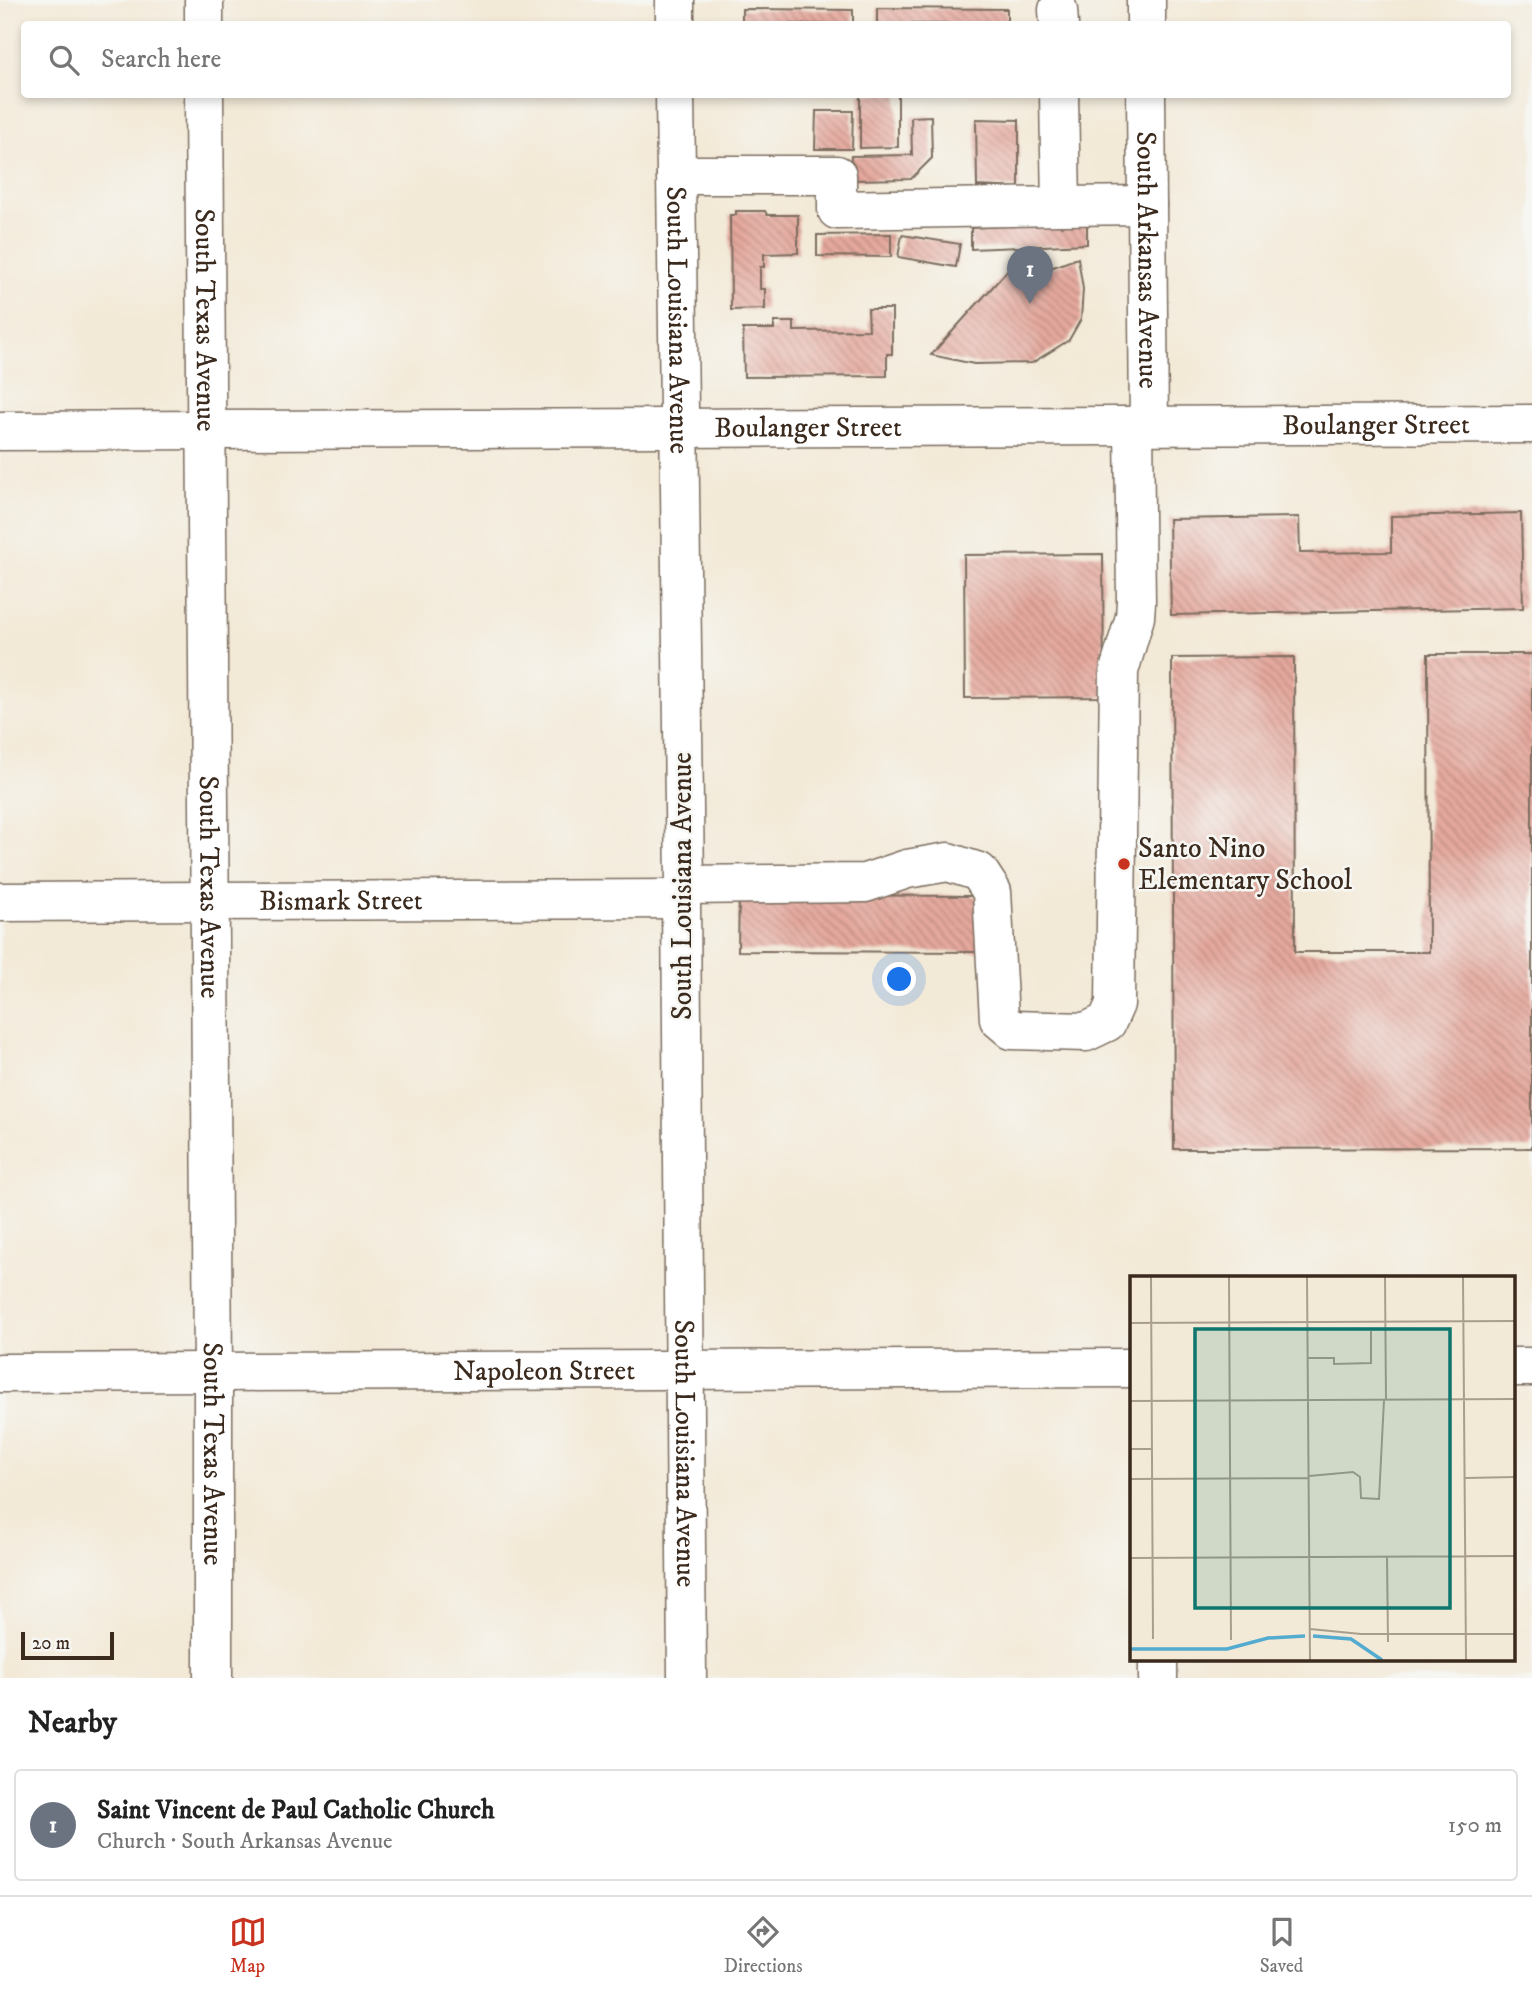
<!DOCTYPE html>
<meta charset="utf-8">
<style>
body{margin:0;font-family:"IM FELL DW Pica",serif;background:#f2f2f2;color:#222}
.scale{position:absolute;left:21px;bottom:18px;width:93px;box-sizing:border-box;padding-left:7px;border:4px solid #3b2a1e;border-top:0;font-size:19px;line-height:24px;white-space:nowrap;color:#3b2a1e;-webkit-text-stroke:5px #f6f6f2;paint-order:stroke}
.you{position:absolute;left:900px;top:980px;width:24px;height:24px;margin:-18px;border:5px solid #fff;border-radius:50%;background:#1a73e8;box-shadow:0 0 0 10px #1a73e833}
.badge{display:grid;place-items:center;width:46px;height:46px;border-radius:50%;background:#c8321e;color:#fff;font-size:23px;font-weight:700}
.pin{position:absolute;translate:-50% -58px;filter:drop-shadow(0 2px 4px #0008)}
.pin::after{content:'';position:absolute;top:37px;width:24px;height:21px;background:inherit;clip-path:polygon(0 0,100% 0,50% 100%)}
.list{margin:0;padding:0;list-style:none}
h2{display:flex;justify-content:space-between;align-items:center;height:91px;margin:0;padding:0 28px;font-size:30px}
h2 small{font-size:23px;font-weight:400;color:#767676}
.list li{display:grid;grid-template-columns:46px 1fr auto;gap:21px;align-items:center;box-sizing:border-box;height:112px;margin:0 14px 14px;padding:0 14px;border:2px solid #e0e0e0;border-radius:7px}
.list b{display:block;font-size:26px;white-space:nowrap}
.list p{margin:0;font-size:23px;white-space:nowrap;color:#767676}
.list em{font-size:23px;font-style:normal;color:#767676}
.icon{flex:none;width:38px;height:38px;fill:none;stroke:currentColor;stroke-width:2;stroke-linecap:round;stroke-linejoin:round}
.map{position:relative;flex:none;width:1532px;height:1678px;overflow:hidden}
.search{position:absolute;background:#fff;box-shadow:0 4px 10px #0003;left:21px;right:21px;top:21px;height:77px;display:flex;align-items:center;gap:18px;box-sizing:border-box;padding:0 24px;border-radius:7px;color:#767676;font-size:26px}
.sheet{height:217px;background:#fff}
nav{display:flex;justify-content:space-around;align-items:center;box-sizing:border-box;height:98px;border-top:2px solid #e0e0e0;background:#fff;font-size:19px;color:#767676}
nav a{display:grid;justify-items:center;gap:4px}
nav .on{color:#c8321e}
.map>svg:first-child{display:block}
.building{fill:url(#building-back-hatch)}
.lines{fill:none;stroke-linecap:round;stroke-linejoin:round}
.minor-casing{stroke:#7b6d5f;stroke-width:41}
.minor{stroke:#fff;stroke-width:38}
.poi-dot{fill:#c8321e;stroke:#f6f6f2;stroke-width:2.5}
.labels{text-anchor:middle;dominant-baseline:central;stroke-width:5;stroke-linejoin:round;paint-order:stroke}
.street-label{font-size:28px;fill:#3b2a1e;stroke:#f6f6f2}
.poi-label{font-size:28px;fill:#3b2a1e;stroke:#f6f6f2;text-anchor:start}
.inset-river{fill:none;stroke:#53acd0;stroke-width:3.5}
.inset-road{fill:none;stroke:#a99d8d;stroke-width:2}
.view{fill:#0f766e;fill-opacity:0.15;stroke:#0f766e;stroke-width:3.5}
.inset-edge{fill:none;stroke:#3b2a1e;stroke-width:3.5}
</style>
<div class="map">
<svg width="1532" height="1678" viewBox="0 0 1532 1678">
<defs>
<pattern id="building-back-hatch" width="6" height="6" patternUnits="userSpaceOnUse" patternTransform="scale(1.75)"><rect width="6" height="6" fill="#e5a89d"/><path d="M-1 5l2 2M0 0l6 6M5-1l2 2" fill="none" stroke="#bb897f"/></pattern>
</defs>
<rect width="100%" height="100%" fill="#f6f6f2"/>
<filter id="ink" filterUnits="userSpaceOnUse"><feTurbulence type="fractalNoise" baseFrequency=".0143" numOctaves="2"/><feDisplacementMap in="SourceGraphic" scale="14" xChannelSelector="R" yChannelSelector="G"/><feConvolveMatrix kernelMatrix="1 2 1 2 8 2 1 2 1" color-interpolation-filters="sRGB"/></filter>
<filter id="wash" filterUnits="userSpaceOnUse"><feTurbulence type="fractalNoise" baseFrequency=".00686" numOctaves="4" result="noise"/><feDisplacementMap in="SourceGraphic" scale="28" xChannelSelector="R" yChannelSelector="G"/><feGaussianBlur stdDeviation="1.57" result="paint"/><feColorMatrix in="noise" values="0 0 0 0 0 0 0 0 0 0 0 0 0 0 0 0 0 1.4 0 .05"/><feComposite in="paint" operator="in"/></filter>
<g filter="url(#wash)">
<rect width="100%" height="100%" fill="#f3e9d7"/>
<g id="blocks">
<g class="building">
<path d="M877 8 1007 9V24H877Z"/>
<path d="M742 9 853 10V24H742Z"/>
<path d="M860 94H898V147L860 148Z"/>
<path d="M816 111H853L852 149H815Z"/>
<path d="M931 116 932 158 911 179 850 180 851 156 912 155 911 117Z"/>
<path d="M976 119 1019 120V188L977 186Z"/>
<path d="M736 211H765L767 215H798V253L764 254V267H760V289H765V309L731 310 730 215H736Z"/>
<path d="M1087 221V244L971 249V228Z"/>
<path d="M891 234V257L817 256V235Z"/>
<path d="M902 235 960 244 956 267 898 257Z"/>
<path d="M1078 258 1083 289 1081 319 1069 340 1032 363 974 364 931 355 1007 271 1017 280Z"/>
<path d="M868 309H892V354H887V376L744 377 743 329H774V322H794V331L869 330Z"/>
<path d="M1521 513 1523 608 1171 615 1169 519 1299 517 1300 553 1391 552V516Z"/>
<path d="M1103 554 1104 697 965 698 964 555Z"/>
<path d="M1428 654H1532V1148L1174 1149 1172 658 1294 657 1295 952H1429Z"/>
<path d="M739 895 982 896 981 952 738 951Z"/>
</g>
</g>
</g>
<g filter="url(#ink)">
<use href="#blocks" fill-opacity="0" stroke="#7b6d5f" stroke-width="2"/>
<g class="lines">
<g class="minor-casing">
<g id="minor">
<path d="M204 0V24"/>
<path d="M675 0V24"/>
<path d="M1146 0V24"/>
<path d="M1058 10 1059 24"/>
<path id="s1" d="M204 94 213 1372V1678"/>
<path id="s2" d="M675 94 685 885 681 899 687 1678"/>
<path id="s3" d="M1146 94 1149 425"/>
<path d="M676 175H837V210L1061 206 1059 94"/>
<path d="M1061 206 1147 205"/>
<path id="s4" d="M0 431 1532 424"/>
<path d="M685 885 865 883 907 869 948 862 979 872 992 892 999 1019 1012 1030 1086 1032 1107 1022 1115 1004 1119 671 1135 617 1136 602 1134 425"/>
<path id="s5" d="M0 902 681 899"/>
<path d="M1513 1367H1532"/>
<path id="s6" d="M0 1373 1131 1368"/>
<path d="M1158 1659V1678"/>
</g>
</g>
<use href="#minor" class="minor"/>
</g>
</g>
<circle class="poi-dot" cx="1124" cy="864" r="7"/>
<g class="labels">
<g class="street-label">
<text stroke="none"><textPath href="#s3" startOffset="166">South Arkansas Avenue</textPath></text>
<text stroke="none"><textPath href="#s1" startOffset="226">South Texas Avenue</textPath></text>
<text stroke="none"><textPath href="#s2" startOffset="226">South Louisiana Avenue</textPath></text>
<text stroke="none"><textPath href="#s4" startOffset="1376">Boulanger Street</textPath></text>
<text stroke="none"><textPath href="#s4" startOffset="808">Boulanger Street</textPath></text>
<text stroke="none"><textPath href="#s1" startOffset="793">South Texas Avenue</textPath></text>
<text transform="translate(682 886) rotate(-90)">South Louisiana Avenue</text>
<text stroke="none"><textPath href="#s5" startOffset="341">Bismark Street</textPath></text>
<text stroke="none"><textPath href="#s6" startOffset="544">Napoleon Street</textPath></text>
<text stroke="none"><textPath href="#s1" startOffset="1360">South Texas Avenue</textPath></text>
<text stroke="none"><textPath href="#s2" startOffset="1360">South Louisiana Avenue</textPath></text>
</g>
<g class="poi-label">
<text x="1138" y="848">Santo Nino<tspan x="1138" dy="32">Elementary School</tspan></text>
</g>
</g>
<g transform="translate(1130 1276)">
<rect width="385" height="385" fill="#f3e9d7"/>
<path class="inset-river" d="M183 360 221 363 252 384M0 373H97L138 362 175 360"/>
<path class="inset-road" d="M21 1 23 363M99 1 101 364M177 1 180 384M255 1 256 124M333 1 336 384M0 47 385 45M178 82H204V88L241 87V55M0 125 385 123M0 173H22M179 200 223 196 230 201 231 222 249 223 254 124M335 202 385 201M0 203 178 202M257 280 258 366M0 282 385 280M180 353 231 358H385"/>
<path class="view" d="M65 53H320V332H65Z"/>
<rect width="385" height="385" class="inset-edge"/>
</g>
</svg>
<div class="scale">20 m</div>
<div class="you"></div>
<div class="pin badge" style="left:1030px;top:304px;background:#6b7280">1</div>
<div class="search"><svg class="icon" aria-label="search" viewBox="0 0 24 24"><circle cx="10" cy="10" r="6"/><path d="M15 15l6 6"/></svg>Search here</div>
</div>
<section class="sheet">
<h2>Nearby<small></small></h2>
<ul class="list">
<li><span class="badge" style="background:#6b7280">1</span><div><b>Saint Vincent de Paul Catholic Church</b><p>Church · South Arkansas Avenue</p></div><em>150 m</em></li>
</ul>
</section>
<nav>
<a class="on"><svg class="icon" aria-label="map" viewBox="0 0 24 24"><path d="M3 6l6-2 6 2 6-2v14l-6 2-6-2-6 2zM9 4v14M15 6v14"/></svg>Map</a>
<a><svg class="icon" aria-label="directions" viewBox="0 0 24 24"><path d="M12 3l9 9-9 9-9-9zM9 14v-3h6M13 9l2 2-2 2"/></svg>Directions</a>
<a><svg class="icon" aria-label="saved" viewBox="0 0 24 24"><path d="M7 4h10v16l-5-4-5 4z"/></svg>Saved</a>
</nav>
